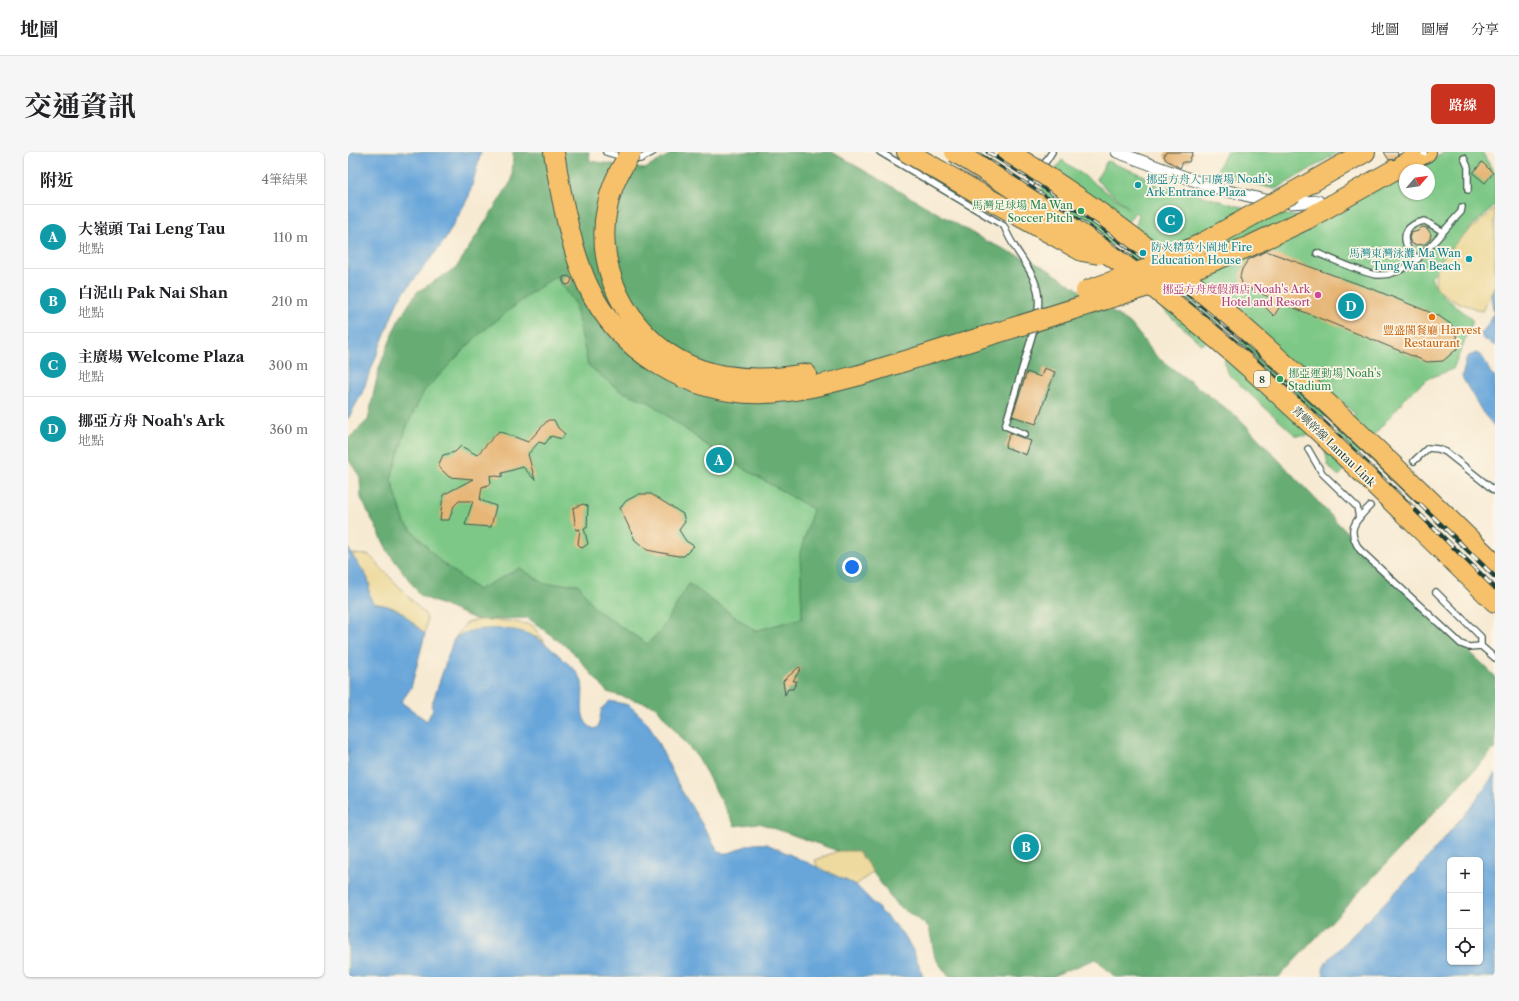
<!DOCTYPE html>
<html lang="zh-TW">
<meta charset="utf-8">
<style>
body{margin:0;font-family:"Libre Caslon Text","Noto Serif TC",serif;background:#f6f6f6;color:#202124}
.controls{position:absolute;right:12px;bottom:12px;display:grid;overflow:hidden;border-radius:6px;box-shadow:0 1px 3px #0004}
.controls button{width:36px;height:36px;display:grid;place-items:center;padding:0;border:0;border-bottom:1px solid #e0e0e0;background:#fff;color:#202124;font:20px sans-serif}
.compass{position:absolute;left:1051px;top:12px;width:36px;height:36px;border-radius:50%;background:#fff;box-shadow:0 1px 3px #0004;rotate:61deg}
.you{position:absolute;left:504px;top:415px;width:14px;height:14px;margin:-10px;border:3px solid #fff;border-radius:50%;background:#1a73e8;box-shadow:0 0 0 6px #1a73e833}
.badge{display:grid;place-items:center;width:26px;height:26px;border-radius:50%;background:#c8321e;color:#fff;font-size:13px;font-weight:700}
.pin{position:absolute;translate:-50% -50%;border:2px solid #fff;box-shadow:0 1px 4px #0006}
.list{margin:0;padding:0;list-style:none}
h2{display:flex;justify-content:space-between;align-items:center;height:52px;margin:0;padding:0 16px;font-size:17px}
h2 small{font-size:13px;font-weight:400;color:#757577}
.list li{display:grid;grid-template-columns:26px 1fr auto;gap:12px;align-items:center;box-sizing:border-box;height:64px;padding:0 16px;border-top:1px solid #e0e0e0}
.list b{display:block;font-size:15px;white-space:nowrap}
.list p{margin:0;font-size:13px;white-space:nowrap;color:#757577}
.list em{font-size:13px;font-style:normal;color:#757577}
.icon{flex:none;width:22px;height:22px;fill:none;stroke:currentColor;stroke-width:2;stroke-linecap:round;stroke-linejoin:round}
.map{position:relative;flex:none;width:1147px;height:825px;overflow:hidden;border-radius:6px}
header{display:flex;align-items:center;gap:24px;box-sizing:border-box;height:56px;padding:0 20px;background:#fff;border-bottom:1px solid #e0e0e0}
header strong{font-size:19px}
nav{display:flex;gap:22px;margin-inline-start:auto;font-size:14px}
.intro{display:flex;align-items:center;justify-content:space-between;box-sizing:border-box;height:96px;padding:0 24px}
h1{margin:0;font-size:28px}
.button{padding:10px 18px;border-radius:6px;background:#c8321e;color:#fff;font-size:14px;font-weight:700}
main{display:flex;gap:24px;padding:0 24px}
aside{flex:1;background:#fff;border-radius:6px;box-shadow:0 1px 3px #0004}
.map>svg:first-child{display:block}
.green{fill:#7dc886;stroke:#4e825d}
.forest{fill:#66ac73;stroke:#427454;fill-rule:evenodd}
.sand{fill:#eeda9e;stroke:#868c69}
.water{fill:#68a6da;stroke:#447287;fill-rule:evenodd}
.building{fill:#e6b677}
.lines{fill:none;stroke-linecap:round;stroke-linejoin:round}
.lane-casing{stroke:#3f574c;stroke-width:8}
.street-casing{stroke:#3f574c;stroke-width:13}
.highway-casing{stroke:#3f574c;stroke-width:22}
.lane{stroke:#fff;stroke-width:5.5}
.street{stroke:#fff;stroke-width:11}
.highway{stroke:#f6c16b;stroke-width:20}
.rail-casing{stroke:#1f3d34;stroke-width:4.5}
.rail{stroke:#fcf5e5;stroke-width:3;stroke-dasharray:9;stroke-linecap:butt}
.lane-bridge-casing{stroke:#3f574c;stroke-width:8;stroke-linecap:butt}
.highway-bridge-casing{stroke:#3f574c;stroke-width:22;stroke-linecap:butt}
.lane-bridge{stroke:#fff;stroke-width:5.5}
.highway-bridge{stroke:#f6c16b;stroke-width:20}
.culture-dot{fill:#0f9aa8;stroke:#fcf5e5;stroke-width:1.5}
.leisure-dot{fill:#2e9e5b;stroke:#fcf5e5;stroke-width:1.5}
.hotel-dot{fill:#d1479c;stroke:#fcf5e5;stroke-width:1.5}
.food-dot{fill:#e8710a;stroke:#fcf5e5;stroke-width:1.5}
.labels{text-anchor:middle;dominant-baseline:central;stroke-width:3.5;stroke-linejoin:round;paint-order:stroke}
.shield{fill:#fcf5e5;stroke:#617469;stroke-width:1}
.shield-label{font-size:10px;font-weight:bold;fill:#1f3d34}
.culture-label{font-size:11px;fill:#0d838f;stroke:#fcf5e5;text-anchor:start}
.leisure-label{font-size:11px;fill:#27864d;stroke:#fcf5e5;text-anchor:end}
.hotel-label{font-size:11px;fill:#b23c85;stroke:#fcf5e5;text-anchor:end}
.food-label{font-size:11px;fill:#c56008;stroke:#fcf5e5}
.street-label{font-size:11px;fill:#1f3d34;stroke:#fcf5e5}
</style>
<header>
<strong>地圖</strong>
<nav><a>地圖</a><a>圖層</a><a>分享</a></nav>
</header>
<div class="intro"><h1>交通資訊</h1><a class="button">路線</a></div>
<main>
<aside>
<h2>附近<small>4筆結果</small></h2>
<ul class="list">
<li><span class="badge" style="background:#0f9aa8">A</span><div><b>大嶺頭 Tai Leng Tau</b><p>地點</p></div><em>110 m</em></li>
<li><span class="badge" style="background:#0f9aa8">B</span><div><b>白泥山 Pak Nai Shan</b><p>地點</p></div><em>210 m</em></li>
<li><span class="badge" style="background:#0f9aa8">C</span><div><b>主廣場 Welcome Plaza</b><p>地點</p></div><em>300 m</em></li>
<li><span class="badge" style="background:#0f9aa8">D</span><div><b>挪亞方舟 Noah's Ark</b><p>地點</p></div><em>360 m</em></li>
</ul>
</aside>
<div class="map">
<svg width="1147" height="825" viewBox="0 0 1147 825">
<rect width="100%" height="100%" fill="#fcf5e5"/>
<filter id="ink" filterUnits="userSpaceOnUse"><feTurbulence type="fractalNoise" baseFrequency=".025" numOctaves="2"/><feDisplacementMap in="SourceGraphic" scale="8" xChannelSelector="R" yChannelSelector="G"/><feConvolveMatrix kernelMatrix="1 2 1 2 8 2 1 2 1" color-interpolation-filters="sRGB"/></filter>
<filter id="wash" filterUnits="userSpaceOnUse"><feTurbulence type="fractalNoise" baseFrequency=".012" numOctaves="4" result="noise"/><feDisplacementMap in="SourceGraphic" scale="16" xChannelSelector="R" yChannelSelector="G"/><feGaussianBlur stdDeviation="0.9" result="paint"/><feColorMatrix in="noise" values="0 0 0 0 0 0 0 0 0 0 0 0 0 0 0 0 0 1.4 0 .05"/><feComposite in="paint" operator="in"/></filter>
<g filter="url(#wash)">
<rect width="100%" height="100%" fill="#f7ead3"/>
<g class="green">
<path d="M879 0H991L928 37 867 22Z"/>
<path d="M1096 0H1134L1147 22V54L1125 73 1083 125C1090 146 1111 153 1125 169L1105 217 1081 226 1061 242 991 324 980 314 977 298 1007 262 991 248 959 284 947 283 881 223 876 209 906 173 889 156 856 192 852 191 773 120 791 63 787 60 752 110 679 58 714 8 781 56 748 28 759 9 797 24 813 36H828L893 55 951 65 979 63 1057 21V42H1081V18H1062Z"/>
<path d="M208 124 227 151 240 213 271 238 301 250 372 303 465 357 452 401 454 466 407 479 341 432 312 480 299 492 247 457 230 432H197L172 416 130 438 92 409 57 371 43 327 58 276 76 239 130 183 183 141Z"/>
</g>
<path class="forest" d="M165 0H241L242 9 297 17 326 0H484L638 89 696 115 783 172 809 205 891 266 1006 388 1147 524V596L931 825H767L748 807 707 823 706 825H601L587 806 581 775 548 752 510 700 490 699 411 671 387 674 350 606 307 554 259 540 224 499 180 466 130 468 73 444 41 401 13 346 12 325 0 307V287L20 268 31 216 50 169 69 140 108 116 164 28ZM208 124 227 151 240 213 271 238 301 250 372 303 465 357 452 401 454 466 407 479 341 432 312 480 299 492 247 457 230 432H197L172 416 130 438 92 409 57 371 43 327 58 276 76 239 130 183 183 141Z"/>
<g class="sand">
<path d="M1147 57V133L1134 159 1104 148 1088 136C1087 129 1087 124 1089 117 1094 99 1132 70 1147 57Z"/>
<path d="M3 402 21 403 77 462 79 467 77 482 52 459 40 454 25 451 20 441 22 432Z"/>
<path d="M131 468 160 469 184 473 197 490 189 485 114 482 107 486 118 471Z"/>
<path d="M490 699H510L525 720 508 733 470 716 467 708Z"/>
</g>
<g class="water">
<path d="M0 0H133L121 44 97 88 50 148 14 241 0 267Z"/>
<path d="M1147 133V194L1135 187 1133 182 1142 170 1146 161 1143 143Z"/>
<path d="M1128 201C1140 205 1138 220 1147 225V275L1135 261 1114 225 1119 205Z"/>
<path d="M0 395C3 405 15 416 20 427 23 436 19 443 25 451L40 454 52 459 77 482 63 536 53 550 79 569 85 557 83 555 105 489C110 480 129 477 139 477 175 475 189 483 215 507 221 513 229 519 233 527 239 543 226 568 246 577L250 575 254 556 262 549 281 553 301 572 332 636 371 700C381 705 395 693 406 692 410 691 415 692 419 692L508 733 555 782 566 800 575 825H0Z"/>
<path d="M1147 621V825H976L975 817 979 809 1071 716 1127 650ZM1102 708H1132V810H1102Z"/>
</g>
<g id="blocks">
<g class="building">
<path d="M818 0H845L841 10H835L832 16 818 8 816 4Z"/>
<path d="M1036 0H1049L1050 2 1046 7 1041 8Z"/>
<path d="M1134 10 1145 21 1137 31 1125 21Z"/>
<path d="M1074 75 1079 76 1083 82 1082 87 1077 92 1067 93 1063 91 1061 86 1063 81 1070 79Z"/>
<path d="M918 99 1027 138 1091 164 1104 173 1109 186V197L1095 209 1079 210 934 151 926 164 915 153 923 146 899 135 894 131 892 125 894 117 900 108Z"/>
<path d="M220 124 224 127 222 132 218 133 215 130V125Z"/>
<path d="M696 216 707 220 688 272 664 264 679 220 693 225Z"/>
<path d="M200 268H206L210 276 217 282 214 287 203 284 197 292 191 290 180 302 187 328 175 315 154 321V325L142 323 143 332 134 335 132 348 148 354 143 375 117 373 125 349H111L106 354 101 368H92L95 343 125 327 101 325 90 314 95 303 107 300 113 294 129 303 151 279 180 290Z"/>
<path d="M662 281 683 289 678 303 657 295Z"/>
<path d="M291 342H303L335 362 337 370 331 378 338 389 346 394 336 404H330L299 398 287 388 272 356 278 349Z"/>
<path d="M235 352 240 354 239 376H236L240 392 234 396 230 392 232 377 228 378 225 356Z"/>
<path d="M451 515 453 516 445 529H449L445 537H440L437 543 435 529Z"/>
</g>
</g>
</g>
<g filter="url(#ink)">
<use href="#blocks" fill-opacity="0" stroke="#3f574c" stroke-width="1"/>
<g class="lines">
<g class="lane-casing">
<g id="lane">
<path d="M258 0 275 5"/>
<path d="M532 0 656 74C668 107 698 124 689 164"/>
<path d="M1116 6 1120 15V38"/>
<path d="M283 7H292L305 0"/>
<path d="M678 40 704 0"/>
<path d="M969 101C982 106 1018 123 1030 123 1064 125 1091 82 1113 60L1114 55"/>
<path d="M1070 107C1059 100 1050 82 1065 73 1068 71 1073 70 1077 69L1094 79"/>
<path d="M677 282 657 274 687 174"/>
<path d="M960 297 974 321 1009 355 1011 366"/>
<path d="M1066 309 1080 296 1090 297 1098 300 1147 339"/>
<path d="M1022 354C1006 370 998 378 1012 398L1113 492 1121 495 1133 494 1147 506"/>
<path d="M1088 440 1133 485V494"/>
</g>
</g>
<g class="street-casing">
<g id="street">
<path d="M769 0 864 35 921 49"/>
<path d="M942 51 970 49"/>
</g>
</g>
<g class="highway-casing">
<g id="highway">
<path d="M206 0C212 39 223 96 239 132 270 200 343 244 417 241 449 240 481 231 512 223"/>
<path d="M559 0 632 42"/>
<path d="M278 8C269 23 262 38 259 56 245 123 287 196 353 218 386 229 423 228 458 222"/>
<path d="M1056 12 1078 0"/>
<path d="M946 40 1017 0"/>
<path d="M959 67 1046 18"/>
<path d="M1074 341 1147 412"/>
<path d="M1056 361 1147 450"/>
</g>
</g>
<use href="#lane" class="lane"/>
<use href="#street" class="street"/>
<use href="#highway" class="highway"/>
<g class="rail-casing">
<g id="rail">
<path d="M627 0C714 53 798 114 876 180 970 261 1058 349 1147 436"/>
<path d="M640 0C832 116 988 270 1147 425"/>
</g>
</g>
<use href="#rail" class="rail"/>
<g class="lane-bridge-casing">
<path id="lane-bridge" d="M1076 1V0"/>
</g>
<g class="highway-bridge-casing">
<g id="highway-bridge">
<path d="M607 0C699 56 788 118 870 188 934 243 995 302 1056 361"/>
<path d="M660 0C814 93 945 217 1074 341"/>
<path d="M278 8 283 0"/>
<path d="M632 42 734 99 751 102"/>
<path d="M738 139 794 119 853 92 946 40"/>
<path d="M512 223 810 131 902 94 959 67"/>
</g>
</g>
<use href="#lane-bridge" class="lane-bridge"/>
<use href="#highway-bridge" class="highway-bridge"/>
</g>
</g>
<g class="culture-dot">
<circle cx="790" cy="33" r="4"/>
<circle cx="795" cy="101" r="4"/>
<circle cx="1121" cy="107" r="4"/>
</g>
<g class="leisure-dot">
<circle cx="733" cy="59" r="4"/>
<circle cx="932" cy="227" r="4"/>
</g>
<circle class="hotel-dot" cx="970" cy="143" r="4"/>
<circle class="food-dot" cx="1084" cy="165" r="4"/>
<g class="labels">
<rect class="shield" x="906" y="219" width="16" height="16" rx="3"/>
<g class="shield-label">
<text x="914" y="227">8</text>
</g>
<g class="culture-label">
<text x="798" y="27">挪亞方舟入口廣場 Noah's<tspan x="798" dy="13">Ark Entrance Plaza</tspan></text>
<text x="803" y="95">防火精英小園地 Fire<tspan x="803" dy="13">Education House</tspan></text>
<text x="1113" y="101" text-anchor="end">馬灣東灣泳灘 Ma Wan<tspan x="1113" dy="13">Tung Wan Beach</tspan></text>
</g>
<g class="leisure-label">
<text x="725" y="53">馬灣足球場 Ma Wan<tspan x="725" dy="13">Soccer Pitch</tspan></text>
<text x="940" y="221" text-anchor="start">挪亞運動場 Noah's<tspan x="940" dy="13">Stadium</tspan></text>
</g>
<g class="hotel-label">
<text x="962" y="137">挪亞方舟度假酒店 Noah's Ark<tspan x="962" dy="13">Hotel and Resort</tspan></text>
</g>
<g class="food-label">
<text x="1084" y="178">豐盛閣餐廳 Harvest<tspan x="1084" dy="13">Restaurant</tspan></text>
</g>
<g class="street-label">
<text transform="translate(986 294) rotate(44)">青嶼幹線 Lantau Link</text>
</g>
</g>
</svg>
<div class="controls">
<button>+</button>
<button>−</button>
<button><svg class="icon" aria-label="locate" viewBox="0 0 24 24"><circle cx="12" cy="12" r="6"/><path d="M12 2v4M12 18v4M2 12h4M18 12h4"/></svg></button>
</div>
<svg class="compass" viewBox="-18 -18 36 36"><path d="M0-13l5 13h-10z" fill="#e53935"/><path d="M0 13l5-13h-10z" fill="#757577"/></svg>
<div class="you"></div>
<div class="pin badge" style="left:371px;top:308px;background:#0f9aa8">A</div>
<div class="pin badge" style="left:678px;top:695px;background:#0f9aa8">B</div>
<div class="pin badge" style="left:822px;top:68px;background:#0f9aa8">C</div>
<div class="pin badge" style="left:1003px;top:154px;background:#0f9aa8">D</div>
</div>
</main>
